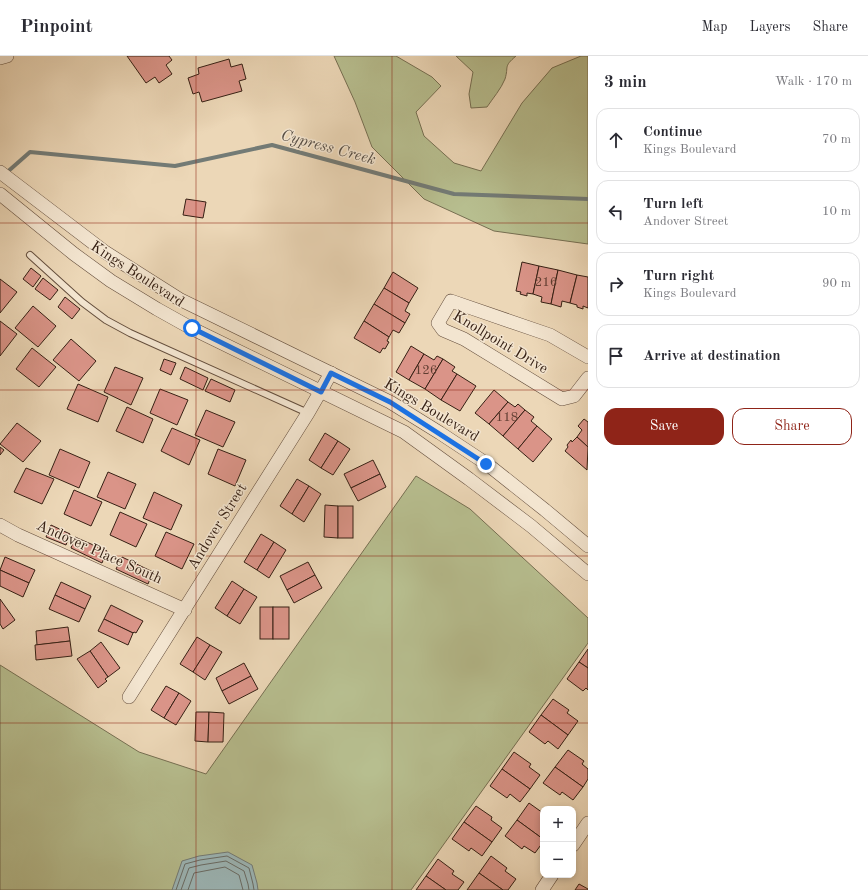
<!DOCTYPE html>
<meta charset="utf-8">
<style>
body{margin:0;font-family:"Old Standard TT",serif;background:#f7f7f7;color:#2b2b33}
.controls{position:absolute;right:12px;bottom:12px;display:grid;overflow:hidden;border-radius:8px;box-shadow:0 2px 6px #0003}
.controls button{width:36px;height:36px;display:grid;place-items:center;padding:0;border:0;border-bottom:1px solid #e1e1e2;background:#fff;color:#2b2b33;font:20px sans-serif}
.stop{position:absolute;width:12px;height:12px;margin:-9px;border:3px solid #1a73e8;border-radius:50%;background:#fff}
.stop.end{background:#1a73e8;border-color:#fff;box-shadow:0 1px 4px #0008}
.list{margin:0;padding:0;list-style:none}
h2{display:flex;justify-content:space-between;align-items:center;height:52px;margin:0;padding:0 16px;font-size:17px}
h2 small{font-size:13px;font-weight:400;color:#7c7c81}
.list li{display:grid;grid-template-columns:26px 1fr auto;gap:12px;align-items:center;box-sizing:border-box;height:64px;margin:0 8px 8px;padding:0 8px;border:1px solid #e1e1e2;border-radius:12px}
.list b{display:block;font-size:15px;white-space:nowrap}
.list p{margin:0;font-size:13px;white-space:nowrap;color:#7c7c81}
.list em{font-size:13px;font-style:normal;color:#7c7c81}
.actions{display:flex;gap:8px;padding:12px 16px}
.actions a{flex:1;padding:9px 0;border:1px solid #8f2418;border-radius:12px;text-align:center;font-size:14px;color:#8f2418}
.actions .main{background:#8f2418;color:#fff}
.icon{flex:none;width:22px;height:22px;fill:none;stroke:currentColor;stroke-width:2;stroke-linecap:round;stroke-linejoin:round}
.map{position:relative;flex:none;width:588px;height:834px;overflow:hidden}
header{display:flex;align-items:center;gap:24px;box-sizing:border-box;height:56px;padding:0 20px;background:#fff;border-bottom:1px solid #e1e1e2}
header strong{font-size:19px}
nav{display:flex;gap:22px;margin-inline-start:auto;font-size:14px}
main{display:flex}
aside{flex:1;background:#fff}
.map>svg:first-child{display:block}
.green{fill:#b7be8f;stroke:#766f52}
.water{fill:#9cb7b8;stroke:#737b76}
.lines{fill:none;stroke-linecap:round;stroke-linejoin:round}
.shore{stroke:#696c66;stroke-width:1}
.stream{stroke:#737b76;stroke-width:4}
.building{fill:#da9488;stroke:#362014}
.service-casing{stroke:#644e3d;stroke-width:8}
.minor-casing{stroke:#644e3d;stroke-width:14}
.service{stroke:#f3e5d0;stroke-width:6}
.minor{stroke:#f3e5d0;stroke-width:13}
.route{stroke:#1a73e8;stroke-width:5}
.grid{fill:none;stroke:#8f2418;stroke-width:1;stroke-opacity:0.55}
.labels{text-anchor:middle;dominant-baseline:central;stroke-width:3;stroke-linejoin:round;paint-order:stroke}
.number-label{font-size:13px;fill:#5f3d31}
.street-label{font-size:15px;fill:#362014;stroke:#f3e5d0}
.water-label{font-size:16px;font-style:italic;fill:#554d45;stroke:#f3e5d0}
</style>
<header>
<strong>Pinpoint</strong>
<nav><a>Map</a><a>Layers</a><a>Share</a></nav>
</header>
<main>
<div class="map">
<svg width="588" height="834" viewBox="0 0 588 834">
<rect width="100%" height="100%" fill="#ecd7b7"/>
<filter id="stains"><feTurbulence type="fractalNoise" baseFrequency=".005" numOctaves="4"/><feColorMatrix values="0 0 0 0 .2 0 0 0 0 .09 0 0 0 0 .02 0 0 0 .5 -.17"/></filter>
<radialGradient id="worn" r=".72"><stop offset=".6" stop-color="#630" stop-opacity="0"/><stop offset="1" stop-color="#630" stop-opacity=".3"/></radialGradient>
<g class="green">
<path d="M334 0H396L432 21 441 30 416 56 424 80 454 107 481 115 522 47 552 12 581 0H588V188L494 175 424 143 372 91 355 46Z"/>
<path d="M456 0H516C503 11 509 10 505 23 501 33 493 42 487 51L471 52 469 38 473 16Z"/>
<path d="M416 420 470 453 588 562V587L411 834H0V609L139 696 206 718Z"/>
</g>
<path class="water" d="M228 796 252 809 257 827 258 834H172L182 805 199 800Z"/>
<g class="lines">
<g class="shore">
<path d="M176 834 185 808 200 804 227 800 249 812 253 828 254 834"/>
<path d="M181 834 189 812 201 809 226 805 244 815 248 828 249 834"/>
<path d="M188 834 194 817 225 811 239 819 243 834"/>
</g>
<path class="stream" d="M5 118 30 96 175 110 272 89 454 138 588 143"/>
</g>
<g class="building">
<path d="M127 0H169L172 4 166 9 172 18 159 27 155 21 146 27Z"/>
<path d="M229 3 231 11 242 8 246 23 239 25 242 35 202 46 199 36 193 38 188 22 199 18 198 12Z"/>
<path d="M186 143 206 146 203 162 183 159Z"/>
<path d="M522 206 539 210 533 238 527 237V240L520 238 521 236 516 235Z"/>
<path d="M539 210 558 214 551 248 541 246 542 241 533 238Z"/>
<path d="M31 212 41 220 33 231 23 223Z"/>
<path d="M558 214 577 219 570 247 562 245 561 251 551 248Z"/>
<path d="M393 216 418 232 409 247 384 232Z"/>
<path d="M577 219 588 221V252L583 250V253L577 251V249L570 247Z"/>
<path d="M43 222 58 234 50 244 35 233Z"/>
<path d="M0 223 17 236 0 257Z"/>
<path d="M384 232 409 247 405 255 410 258 405 267 374 248Z"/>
<path d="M65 241 80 253 72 263 58 251Z"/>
<path d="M374 248 405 267 399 277 393 274 389 281 364 265Z"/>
<path d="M33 250 56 270 38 291 15 272Z"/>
<path d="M0 265 17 278 0 300Z"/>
<path d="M364 265 389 281 387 285 389 286 385 293 383 292 380 297 354 282Z"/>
<path d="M71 283 96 305 79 325 53 304Z"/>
<path d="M411 290 424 298 409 324 396 316Z"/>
<path d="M32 292 56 311 39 331 16 313Z"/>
<path d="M424 298 434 304 437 300 443 303 425 333 409 324Z"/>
<path d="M164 303 176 307 171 319 160 314Z"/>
<path d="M443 303 455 311 452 315 457 318 441 344 425 333Z"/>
<path d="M115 311 143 322 131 349 104 336Z"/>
<path d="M185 311 208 322 203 334 180 323Z"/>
<path d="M457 318 476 330 460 355 441 344Z"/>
<path d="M211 323 235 334 230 346 205 335Z"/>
<path d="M78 328 108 341 98 366 67 353Z"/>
<path d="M160 333 188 344 177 369 150 357Z"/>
<path d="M494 334 508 346 489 368 475 357Z"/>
<path d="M508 346 515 351 518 348 525 354 503 380 489 368Z"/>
<path d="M127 351 153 363 143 387 116 375Z"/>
<path d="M206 354 235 366 223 391 195 379Z"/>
<path d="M525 354 534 361 531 365 537 370 518 393 503 380Z"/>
<path d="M584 363 588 366V391L577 381 582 374 578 370Z"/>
<path d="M17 367 41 385 23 406 0 388Z"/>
<path d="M537 370 552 383 533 406 518 393Z"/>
<path d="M172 372 200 384 189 409 161 395Z"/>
<path d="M325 377 338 385 321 412 309 404Z"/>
<path d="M577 381 588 391 587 414 565 395 568 391 567 389 571 384 572 386Z"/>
<path d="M338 385 350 393 333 419 321 412Z"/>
<path d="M0 391 4 394 0 399Z"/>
<path d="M60 393 90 406 79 432 49 419Z"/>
<path d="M218 393 246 404 235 430 208 418Z"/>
<path d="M373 404 380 418 351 432 344 418Z"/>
<path d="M26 412 54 423 42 448 14 436Z"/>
<path d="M108 416 136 428 125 453 97 441Z"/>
<path d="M380 418 386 431 358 445 351 432Z"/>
<path d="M297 423 309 430 292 458 280 450Z"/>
<path d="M309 430 321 438 304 466 292 458Z"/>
<path d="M74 434 102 446 91 470 64 458Z"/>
<path d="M154 436 182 449 171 474 143 462Z"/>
<path d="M325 449 338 450V482L324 481Z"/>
<rect x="338" y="450" width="15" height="32"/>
<path d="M120 456 147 468 136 491 110 479Z"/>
<path d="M51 469 70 478 66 489 46 481Z"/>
<path d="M166 476 194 488 182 513 155 500Z"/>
<path d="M261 478 274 486 257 514 244 506Z"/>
<path d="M75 481 107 495 102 507 71 492Z"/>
<path d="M274 486 286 494 269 522 257 514Z"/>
<path d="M5 501 35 514 29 527 0 514Z"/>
<path d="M122 501 153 516 148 528 116 513Z"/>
<path d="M308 506 315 519 287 534 280 520Z"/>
<path d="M0 514 29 527 23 541 0 530Z"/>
<path d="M315 519 322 532 294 547 287 534Z"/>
<path d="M232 525 244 533 227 560 215 552Z"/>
<path d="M61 526 91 540 85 553 55 539Z"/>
<path d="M244 533 257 541 240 568 227 560Z"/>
<path d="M55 539 85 553 79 566 49 553Z"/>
<path d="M0 543 15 564 3 573 0 568Z"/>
<path d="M111 549 143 565 136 577 134 576 133 577 104 563Z"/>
<rect x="260" y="551" width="13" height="32"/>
<rect x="273" y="551" width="16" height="32"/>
<path d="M104 563 133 577 128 589 98 575Z"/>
<path d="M68 571 70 585 37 589 36 575Z"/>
<path d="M197 581 210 589 193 616 180 608Z"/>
<path d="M70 585 72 600 36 604 35 589Z"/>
<path d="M101 586 120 612 108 621 90 595Z"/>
<path d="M210 589 222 596 205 624 193 616Z"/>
<path d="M588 593V612L579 606Z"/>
<path d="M90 595 108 621 105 623 107 625 98 632 77 603Z"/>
<path d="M579 606 588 612V634L586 632 583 635 567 623Z"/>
<path d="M244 607 251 620 222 635 216 622Z"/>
<path d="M251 620 258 633 229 648 222 635Z"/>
<path d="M166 630 179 637 164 662 151 654Z"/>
<path d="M179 637 191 645 176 669 164 662Z"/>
<path d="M553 643 569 654 567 657 578 665 568 679 541 659Z"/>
<path d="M196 656H209L208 686 195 685Z"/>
<path d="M209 656 224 657 223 686H208Z"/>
<path d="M541 659 568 679 558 693 548 685 545 688 529 676Z"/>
<path d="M568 694 584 705 582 708 588 713V723L583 731 555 711Z"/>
<path d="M514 696 531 708 529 711 540 719 530 733 502 713Z"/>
<path d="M555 711 583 731 573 744 562 736 560 739 543 727Z"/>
<path d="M502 713 530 733 520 746 510 738 507 742 490 730Z"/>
<path d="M529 747 543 757V783L517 764Z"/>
<path d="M476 750 492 761 491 764 502 772 492 786 464 766Z"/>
<path d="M517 764 543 783V786L535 797 524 790 522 793 505 780Z"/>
<path d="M464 766 492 786 482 800 471 792 469 795 452 783Z"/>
<path d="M491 800 507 812 505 815 516 823 508 834H503L479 817Z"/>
<path d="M438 803 454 815 452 818 464 826 458 834H446L426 820Z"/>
<path d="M479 817 503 834H467Z"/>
<path d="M426 820 446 834H416Z"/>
<path d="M579 828 588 833V834H575Z"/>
</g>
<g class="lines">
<g class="service-casing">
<path id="service" d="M30 199 82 246 106 264 130 277 308 357"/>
</g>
<g class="minor-casing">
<g id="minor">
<path d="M0 2 7 0"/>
<path d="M0 116 105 196 179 243 390 346 440 377 487 408 545 454 588 490"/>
<path d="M0 138 74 198 111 225 157 253 191 272 404 376 469 423 531 470 588 518"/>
<path d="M588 301 550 279 451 245 438 267 443 274 464 283 562 343 574 340 588 322"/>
<path d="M0 469 18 479 185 554"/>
<path d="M129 641 308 357 331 317"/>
<path d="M573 789 588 767"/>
<path d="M542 834 552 819"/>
</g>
</g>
<use href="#service" class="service"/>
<use href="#minor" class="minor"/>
</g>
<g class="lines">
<path class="route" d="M192 272 321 336 331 317 390 346 486 408"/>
</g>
<path class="grid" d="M196 0V834M392 0V834M0 167H588M0 334H588M0 500H588M0 667H588"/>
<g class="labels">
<g class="number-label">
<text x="546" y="226">216</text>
<text x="426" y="314">126</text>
<text x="507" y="361">118</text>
</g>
<g class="street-label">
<text transform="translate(137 219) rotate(33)">Kings Boulevard</text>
<text transform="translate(500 287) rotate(31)">Knollpoint Drive</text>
<text transform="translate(431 355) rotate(31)">Kings Boulevard</text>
<text transform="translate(218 471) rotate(-58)">Andover Street</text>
<text transform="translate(99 497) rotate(24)">Andover Place South</text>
</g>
<g class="water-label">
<text transform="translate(328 92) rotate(15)">Cypress Creek</text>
</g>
</g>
<rect width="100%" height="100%" filter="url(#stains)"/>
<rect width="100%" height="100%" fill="url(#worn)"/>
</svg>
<div class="controls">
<button>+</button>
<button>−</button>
</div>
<div class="stop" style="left:192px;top:272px"></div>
<div class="stop end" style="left:486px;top:408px"></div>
</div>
<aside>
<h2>3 min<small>Walk · 170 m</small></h2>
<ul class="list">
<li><svg class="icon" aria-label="ahead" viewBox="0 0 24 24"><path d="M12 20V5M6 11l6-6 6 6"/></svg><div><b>Continue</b><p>Kings Boulevard</p></div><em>70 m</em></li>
<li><svg class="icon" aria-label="left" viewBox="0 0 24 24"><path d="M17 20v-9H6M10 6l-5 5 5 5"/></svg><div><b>Turn left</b><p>Andover Street</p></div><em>10 m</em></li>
<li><svg class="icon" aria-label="right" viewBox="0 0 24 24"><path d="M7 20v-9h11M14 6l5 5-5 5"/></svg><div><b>Turn right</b><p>Kings Boulevard</p></div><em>90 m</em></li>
<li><svg class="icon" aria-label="arrive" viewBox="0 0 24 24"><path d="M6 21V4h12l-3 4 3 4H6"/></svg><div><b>Arrive at destination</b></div></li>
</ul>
<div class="actions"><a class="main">Save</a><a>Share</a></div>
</aside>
</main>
